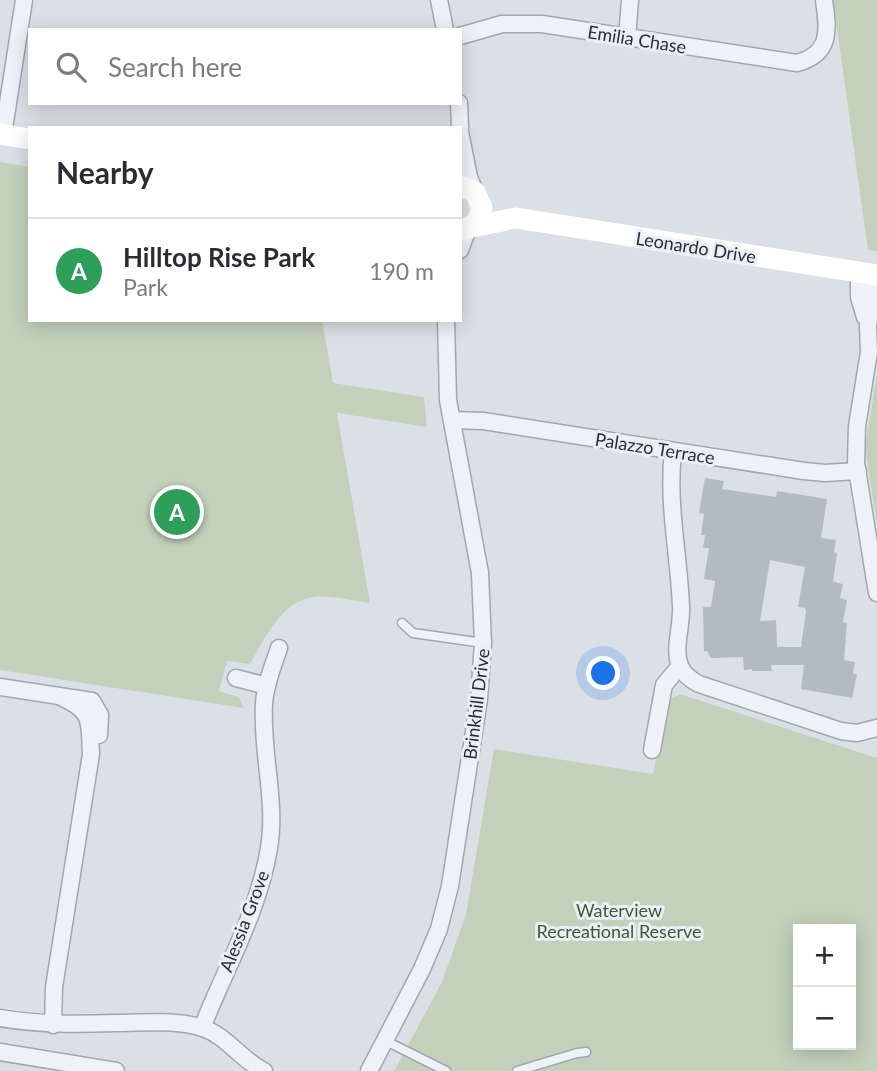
<!DOCTYPE html>
<meta charset="utf-8">
<style>
body{margin:0;font-family:Lato,sans-serif;background:#f2f2f3;color:#2b2b33}
.controls{position:absolute;right:21px;bottom:21px;display:grid;overflow:hidden;border-radius:0px;box-shadow:0 4px 18px #0003}
.controls button{width:63px;height:63px;display:grid;place-items:center;padding:0;border:0;border-bottom:2px solid #e1e1e2;background:#fff;color:#2b2b33;font:35px sans-serif}
.you{position:absolute;left:604px;top:674px;width:24px;height:24px;margin:-18px;border:5px solid #fff;border-radius:50%;background:#1a73e8;box-shadow:0 0 0 10px #1a73e833}
.badge{display:grid;place-items:center;width:46px;height:46px;border-radius:50%;background:#d23a5d;color:#fff;font-size:23px;font-weight:700}
.pin{position:absolute;translate:-50% -50%;border:4px solid #fff;box-shadow:0 2px 7px #0006}
.list{margin:0;padding:0;list-style:none}
h2{display:flex;justify-content:space-between;align-items:center;height:91px;margin:0;padding:0 28px;font-size:30px}
h2 small{font-size:23px;font-weight:400;color:#7c7c81}
.list li{display:grid;grid-template-columns:46px 1fr auto;gap:21px;align-items:center;box-sizing:border-box;height:105px;padding:0 28px;border-top:2px solid #e1e1e2}
.list b{display:block;font-size:26px;white-space:nowrap}
.list p{margin:0;font-size:23px;white-space:nowrap;color:#7c7c81}
.list em{font-size:23px;font-style:normal;color:#7c7c81}
.icon{flex:none;width:38px;height:38px;fill:none;stroke:currentColor;stroke-width:2;stroke-linecap:round;stroke-linejoin:round}
.map{position:relative;flex:none;width:877px;height:1071px;overflow:hidden}
.search{position:absolute;background:#fff;box-shadow:0 4px 18px #0003;left:28px;top:28px;width:434px;height:77px;display:flex;align-items:center;gap:18px;box-sizing:border-box;padding:0 24px;border-radius:0px;color:#7c7c81;font-size:26px}
.panel{position:absolute;background:#fff;box-shadow:0 4px 18px #0003;left:28px;top:126px;width:434px;height:196px;border-radius:0px}
.map>svg:first-child{display:block}
.green{fill:#c3d1bc;fill-rule:evenodd}
.building{fill:#b2bac3;fill-rule:evenodd}
.lines{fill:none;stroke-linecap:round;stroke-linejoin:round}
.lane-casing{stroke:#a1a7b0;stroke-width:11}
.street-casing{stroke:#a1a7b0;stroke-width:19}
.lane{stroke:#eef1f5;stroke-width:8}
.street{stroke:#eef1f5;stroke-width:16}
.secondary{stroke:#fff;stroke-width:21}
.labels{text-anchor:middle;dominant-baseline:central;stroke-width:6;stroke-linejoin:round;paint-order:stroke}
.street-label{font-size:18px;fill:#252f3d;stroke:#eaeff4}
.park-label{font-size:18px;fill:#3c5932;stroke:#eaeff4}
</style>
<div class="map">
<svg width="877" height="1071" viewBox="0 0 877 1071">
<rect width="100%" height="100%" fill="#dbe0e6"/>
<g class="green">
<path d="M833 0H877V251L868 250Z"/>
<path d="M0 162 30 167V320H322L333 383 424 397 427 427 337 413 370 603C352 601 331 595 314 597 280 602 266 637 250 664L227 661 219 691 239 697 244 708 0 670Z"/>
<path d="M877 374V524L865 448Z"/>
<path d="M680 694 877 758V1071H394L442 982 466 914 494 749 653 774 668 700ZM798 929H851V1045H798Z"/>
</g>
<path class="building" d="M705 478 724 481 722 489 776 497 777 491 827 499 821 538 836 540 834 552 837 553 833 582 843 584 840 598 847 600 843 622 847 623 844 660 855 662 853 674H857L852 698 801 689 804 665H771L772 671H752V669L744 670 743 657 711 658 707 651H704L703 607H711L715 581 704 579 709 548H703L705 535H701L704 514 699 513ZM770 560 805 567 798 607 805 608 806 611 801 647H777L776 620 760 621Z"/>
<g class="lines">
<g class="lane-casing">
<g id="lane">
<path d="M402 623 413 633 483 643"/>
<path d="M384 1040 446 1071"/>
<path d="M517 1071 577 1053 586 1052"/>
</g>
</g>
<g class="street-casing">
<g id="street">
<path d="M439 0 445 30"/>
<path d="M460 36 502 24H542L797 63C832 54 828 29 824 0"/>
<path d="M627 38 630 0"/>
<path d="M459 103 460 128"/>
<path d="M460 132 469 177 475 192"/>
<path d="M3 135 24 0"/>
<path d="M460 250 468 229"/>
<path d="M859 272V297L865 317"/>
<path d="M876 274 868 326 869 352 857 426 856 463 877 593"/>
<path d="M452 420 483 421 804 471 825 473 858 471"/>
<path d="M673 451C667 504 679 555 681 607 682 627 673 648 680 666 684 675 691 680 699 684L841 731 857 733 877 728"/>
<path d="M236 678 267 686"/>
<path d="M0 687 92 701 100 715 99 735"/>
<path d="M652 750 664 685 680 666"/>
<path d="M0 1018C40 1025 78 1024 117 1023 145 1023 176 1019 203 1028 227 1036 241 1060 264 1071"/>
<path d="M53 1025 54 987 91 754C89 721 94 712 61 697"/>
<path d="M202 1028C225 969 259 911 269 848 277 801 261 752 264 704 265 685 273 666 279 648"/>
<path d="M0 1052 116 1071"/>
<path d="M369 1071 422 969 439 929 450 886 479 699 483 643 480 573 448 400 446 320"/>
</g>
</g>
<use href="#lane" class="lane"/>
<use href="#street" class="street"/>
<g class="secondary">
<path d="M0 134 30 139"/>
<path d="M460 186 475 192 482 208 477 222 464 230"/>
<path d="M472 227 516 218 877 275"/>
</g>
</g>
<g class="labels">
<g class="street-label">
<text transform="translate(637 39) rotate(9)">Emilia Chase</text>
<text transform="translate(696 247) rotate(9)">Leonardo Drive</text>
<text transform="translate(655 448) rotate(9)">Palazzo Terrace</text>
<text transform="translate(476 704) rotate(-83)">Brinkhill Drive</text>
<text transform="translate(244 921) rotate(-69)">Alessia Grove</text>
</g>
<g class="park-label">
<text x="619" y="910">Waterview<tspan x="619" dy="21">Recreational Reserve</tspan></text>
</g>
</g>
</svg>
<div class="controls">
<button>+</button>
<button>−</button>
</div>
<div class="you"></div>
<div class="pin badge" style="left:177px;top:512px;background:#2e9e5b">A</div>
<div class="search"><svg class="icon" aria-label="search" viewBox="0 0 24 24"><circle cx="10" cy="10" r="6"/><path d="M15 15l6 6"/></svg>Search here</div>
<section class="panel">
<h2>Nearby<small></small></h2>
<ul class="list">
<li><span class="badge" style="background:#2e9e5b">A</span><div><b>Hilltop Rise Park</b><p>Park</p></div><em>190 m</em></li>
</ul>
</section>
</div>
